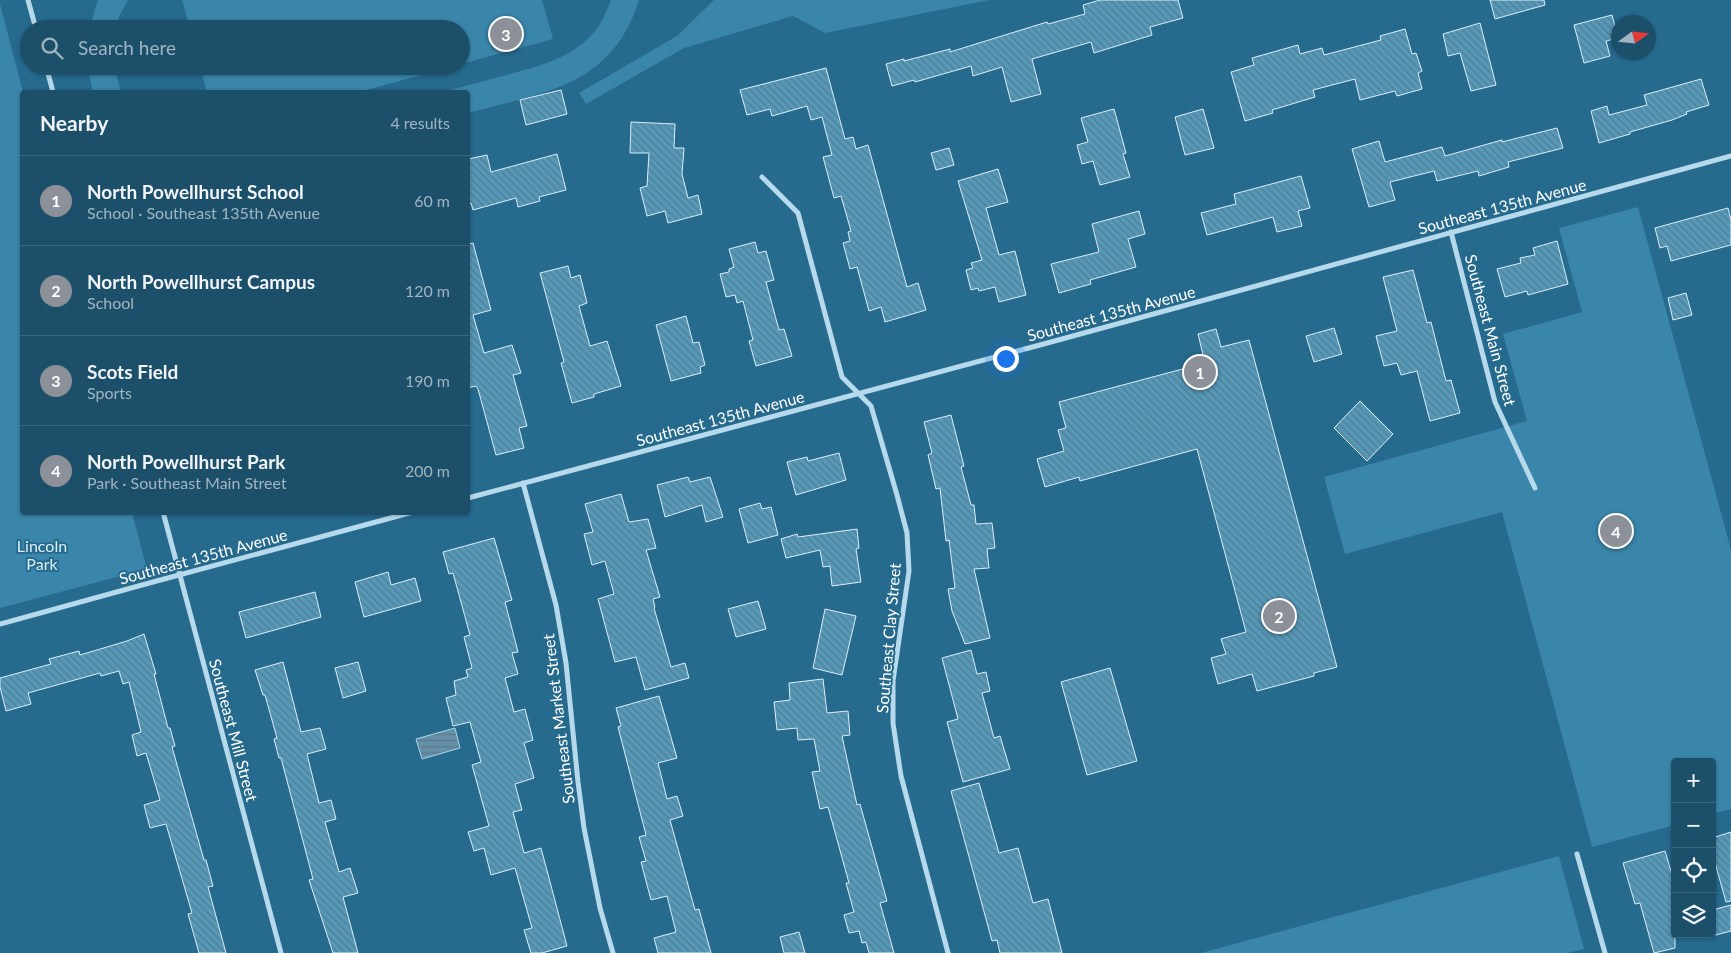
<!DOCTYPE html>
<meta charset="utf-8">
<style>
body{margin:0;font-family:Lato,sans-serif;background:#295a72;color:#f1f3f6}
.controls{position:absolute;right:15px;bottom:15px;display:grid;overflow:hidden;border-radius:5px;box-shadow:0 1px 4px #0004}
.controls button{width:45px;height:45px;display:grid;place-items:center;padding:0;border:0;border-bottom:1px solid #3a677e;background:#1c506a;color:#f1f3f6;font:25px sans-serif}
.compass{position:absolute;left:1611px;top:15px;width:45px;height:45px;border-radius:50%;background:#1c506a;box-shadow:0 1px 4px #0004;rotate:75deg}
.you{position:absolute;left:1005px;top:358px;width:18px;height:18px;margin:-12px;border:4px solid #fff;border-radius:50%;background:#1a73e8;box-shadow:0 0 0 8px #1a73e833}
.badge{display:grid;place-items:center;width:32px;height:32px;border-radius:50%;background:#8c9099;color:#fff;font-size:16px;font-weight:700}
.pin{position:absolute;translate:-50% -50%;border:2px solid #fff;box-shadow:0 1px 5px #0006}
.list{margin:0;padding:0;list-style:none}
h2{display:flex;justify-content:space-between;align-items:center;height:65px;margin:0;padding:0 20px;font-size:21px}
h2 small{font-size:16px;font-weight:400;color:#a0b5c1}
.list li{display:grid;grid-template-columns:32px 1fr auto;gap:15px;align-items:center;box-sizing:border-box;height:90px;padding:0 20px;border-top:1px solid #3a677e}
.list b{display:block;font-size:19px;white-space:nowrap}
.list p{margin:0;font-size:16px;white-space:nowrap;color:#a0b5c1}
.list em{font-size:16px;font-style:normal;color:#a0b5c1}
.icon{flex:none;width:28px;height:28px;fill:none;stroke:currentColor;stroke-width:2;stroke-linecap:round;stroke-linejoin:round}
.map{position:relative;flex:none;width:1731px;height:953px;overflow:hidden}
.search{position:absolute;background:#1c506a;box-shadow:0 1px 4px #0004;left:20px;top:20px;width:450px;height:55px;display:flex;align-items:center;gap:12px;box-sizing:border-box;padding:0 18px;border-radius:28px;color:#a0b5c1;font-size:19px}
.panel{position:absolute;background:#1c506a;box-shadow:0 1px 4px #0004;left:20px;top:90px;width:450px;height:425px;border-radius:5px}
.map>svg:first-child{display:block}
.green{fill:#3a86ab}
.water{fill:url(#water-rules);stroke:#aad7ec}
.building{fill:url(#building-back-hatch);stroke:#dbeff8}
.lines{fill:none;stroke-linecap:round;stroke-linejoin:round}
.street{stroke:#b6daeb;stroke-width:5}
.labels{text-anchor:middle;dominant-baseline:central;stroke-width:4;stroke-linejoin:round;paint-order:stroke}
.street-label{font-size:16px;fill:#fff;stroke:#266a8e}
.park-label{font-size:16px;fill:#dbeff8;stroke:#266a8e}
</style>
<div class="map">
<svg width="1731" height="953" viewBox="0 0 1731 953">
<defs>
<pattern id="water-rules" width="6" height="5" patternUnits="userSpaceOnUse" patternTransform="scale(1.25)"><rect width="6" height="5" fill="#6491a8"/><path d="M0 2.5h6" fill="none" stroke="#5c7988"/></pattern>
<pattern id="building-back-hatch" width="6" height="6" patternUnits="userSpaceOnUse" patternTransform="scale(1.25)"><rect width="6" height="6" fill="#5698b8"/><path d="M-1 5l2 2M0 0l6 6M5-1l2 2" fill="none" stroke="#527d92"/></pattern>
</defs>
<rect width="100%" height="100%" fill="#266a8e"/>
<g class="green">
<path d="M98 0H128L119 17 116 29H89Z"/>
<path d="M182 0H542L553 39 461 64V29H190Z"/>
<path d="M611 0H639C612 87 544 92 468 113V92H443C465 86 488 80 510 74 557 61 594 51 611 0Z"/>
<path d="M714 0H989L825 33 793 16 684 48 586 104 579 93 677 36Z"/>
<path d="M0 4 23 92 22 512 132 513 147 569 0 608Z"/>
<path d="M87 66H114L121 92H93Z"/>
<path d="M200 66H454L359 92H207Z"/>
<path d="M1638 207 1731 550V809L1712 814V762H1675V825L1592 847 1502 512 1345 554 1324 477 1527 421 1503 334 1582 312 1559 228Z"/>
<path d="M1559 856 1584 949 1568 953H1201Z"/>
</g>
<path class="water" d="M455 728 460 748 422 759 416 739Z"/>
<g class="building">
<path d="M1100 0H1178L1183 18 1150 27 1152 35 1094 53 1091 42 1032 59 1041 94 1011 102 1002 67 973 76 971 66 915 82 914 80 892 86 886 64 904 59V61L950 49V52L1047 22 1048 24 1085 14 1083 5Z"/>
<path d="M1490 0H1544L1545 5 1495 19Z"/>
<path d="M1612 15 1618 38 1606 41 1610 56 1584 63 1574 25Z"/>
<path d="M1480 23 1496 85 1471 91 1460 53 1448 56 1443 34Z"/>
<path d="M1405 29 1412 54 1416 53 1422 71 1418 73 1422 89 1397 96 1395 91 1360 100 1355 79 1313 90 1315 97 1272 110 1273 113 1245 121 1231 72 1254 65 1252 58 1298 45 1300 54 1322 48 1324 55 1381 40 1380 36Z"/>
<path d="M826 68 845 139 853 137 856 149 868 145 907 287 918 283 926 310 885 322 881 307 869 311 857 267 850 269 843 243 850 241 848 232 851 231 841 196 834 198 823 157 832 155 822 117 811 120 807 106 772 116 770 109 747 115 740 90Z"/>
<path d="M1701 79 1709 105 1686 112 1687 114 1672 120 1630 132V134L1599 143 1591 111 1607 106 1609 115 1647 105 1644 95Z"/>
<path d="M561 90 567 114 526 125 520 100Z"/>
<path d="M1114 109 1126 153 1123 154 1130 177 1100 185 1093 161 1082 164 1077 145 1088 142 1081 118Z"/>
<path d="M1203 109 1214 148 1185 155 1175 117Z"/>
<path d="M631 122 675 124 674 148H684L682 174 688 198 698 195 702 214 668 223 665 211 647 216 640 188 647 186 649 153H630Z"/>
<path d="M1557 128 1563 148 1508 162 1509 167 1479 176 1478 171 1437 181 1434 171 1390 182 1395 200 1369 207 1352 149 1379 141 1385 162 1442 147 1445 156 1502 140V142Z"/>
<path d="M949 148 954 165 936 170 931 153Z"/>
<path d="M557 154 566 190 539 197 540 201 518 207 516 198 473 210 471 203 468 204V159L487 155 491 172Z"/>
<path d="M998 169 1008 202 986 208 999 255 1015 251 1026 295 999 302 995 287 979 291 978 288 971 290 966 270 973 268 971 263 982 260 958 181Z"/>
<path d="M1301 176 1310 208 1298 211 1302 226 1277 232 1273 217 1207 235 1201 213 1236 204 1234 194Z"/>
<path d="M1728 208 1731 220V245L1671 261 1667 246 1660 248 1655 228Z"/>
<path d="M1139 211 1145 234 1128 239 1136 267 1090 280 1091 284 1059 293 1051 264 1099 252 1092 224Z"/>
<path d="M1557 241 1568 284 1528 295 1527 291 1505 297 1497 269 1521 263 1520 258 1535 255 1533 248Z"/>
<path d="M755 242 758 253 766 251 774 280 766 282 779 330 784 329 792 356 756 366 749 341 753 340 743 301 737 303 735 295 726 297 720 274 729 272V269L734 267 729 249Z"/>
<path d="M473 243 491 310 473 315 484 353 512 345 521 373 513 375 527 426 519 428 524 448 496 455 478 389 476 386 468 388V244Z"/>
<path d="M568 266 571 278 580 275 587 303 579 306 590 346 607 341 621 386 594 394V397L572 403 561 363 564 362 540 273Z"/>
<path d="M1413 270 1427 323 1431 322 1446 381 1451 380 1460 413 1430 421 1417 371 1401 375 1397 363 1384 366 1376 336 1397 331 1383 277Z"/>
<path d="M1686 293 1692 315 1673 320 1668 298Z"/>
<path d="M686 316 693 343 699 342 705 365 700 367 701 373 671 381 656 325Z"/>
<path d="M1334 328 1342 354 1314 362 1306 336Z"/>
<path d="M1216 329 1221 347 1249 340 1337 667 1314 673V676L1257 691 1252 674 1218 684 1211 658 1226 654 1221 639 1246 632 1197 449 1080 481 1079 477 1045 487 1037 459 1064 451 1058 430 1066 428 1059 402 1205 363 1198 334Z"/>
<path d="M1360 401 1393 434 1367 461 1334 428Z"/>
<path d="M951 415 964 466 961 467 971 505H974L976 524 992 523 995 548 987 549 989 568 974 569 990 638 965 644 952 611 948 589 955 588 949 540 946 541 940 488 936 489 928 455 932 453 924 422Z"/>
<path d="M839 453 846 480 796 495 787 462 807 457 808 461Z"/>
<path d="M688 477 690 482 710 477 723 517 706 522 702 505 665 517 657 485Z"/>
<path d="M621 494 629 522 648 519 656 548 646 550 660 597 653 599 655 607 654 608 671 667 685 663 689 678 645 690 636 657 615 662 598 599 614 594 605 561 592 565 584 534 593 532 585 504Z"/>
<path d="M760 503 762 509 771 507 778 535 748 543 739 509Z"/>
<path d="M857 529 859 548 856 549 861 582 832 586 830 566 823 567 820 550 786 558 781 539 797 534 798 537Z"/>
<path d="M494 538 512 600 505 602 518 652 512 653 518 674 505 678 514 712 525 709 533 740 524 743 534 778 515 784 522 810 513 812 524 853 541 848 567 946 542 953H531L524 930 532 928 515 868 491 875 484 848 474 851 468 832 489 826 472 765 481 762 470 722 453 726 446 698 456 695 454 681 468 677 466 670 472 668 464 637 470 635 453 573 449 574 443 552Z"/>
<path d="M388 572 391 585 415 578 421 601 364 617 355 582Z"/>
<path d="M315 592 321 617 246 638 239 612Z"/>
<path d="M758 601 766 629 736 637 728 609Z"/>
<path d="M825 609 856 616 842 675 813 668Z"/>
<path d="M144 634 156 674H154L168 728H170L175 746 172 747 204 860H206L213 886 208 887 226 953H199L188 914 192 913 166 824 150 828 144 805 160 800 146 753 137 756 132 735 141 732 129 682 123 684 119 671 101 676 100 673 28 693 31 704 6 711 0 687V678L51 664 49 659 79 651 80 655 127 641Z"/>
<path d="M971 650 977 674 986 672 990 691 982 693 994 738 1000 736 1010 769 963 782 947 722 958 719 942 658Z"/>
<path d="M283 662 301 732 320 728 326 749 307 754 319 803 331 800 336 819 325 822 339 872 350 868 358 893 343 897 358 953H333L309 880 313 879 281 758H279L274 739 277 738 265 695H263L255 670Z"/>
<path d="M358 662 366 691 343 698 335 668Z"/>
<path d="M1110 668 1137 761 1087 775 1061 682Z"/>
<path d="M823 679 827 713 848 711 850 735 842 736 857 805 860 804 887 901 880 903 894 953H869L866 942 862 943 859 931 849 933 844 915 854 912 846 883H849L828 807 820 809 812 772 820 771 814 739 798 740 797 728 777 730 774 702 790 700 789 683Z"/>
<path d="M659 696 677 758 658 763 667 799 677 796 683 816 670 820 695 910 699 909 711 953H658L654 938 676 932 667 896 651 900 641 862 646 861 639 837 646 835 618 727 621 726 616 708Z"/>
<path d="M979 783 999 853 1018 848 1033 903 1048 899 1062 953H1000L997 940 992 941 951 791Z"/>
<path d="M1731 832V901L1726 902 1712 852V838Z"/>
<path d="M1665 851 1675 885V948L1654 953 1640 903 1635 904 1623 863Z"/>
<path d="M1731 905V931L1712 936V910Z"/>
<path d="M799 932 805 953H784L780 937Z"/>
</g>
<g class="lines">
<g class="street">
<path d="M28 0 36 29"/>
<path d="M46 66 53 92"/>
<path d="M762 177 798 213 842 377 871 406 897 495 907 533 909 571 893 681V723L901 776 948 953"/>
<path d="M1451 232 1495 402 1535 488"/>
<path d="M523 483 556 605 566 663 578 782 584 828 600 908 613 953"/>
<path d="M468 498 1040 345 1731 156"/>
<path d="M163 512 281 953"/>
<path d="M0 624 153 582 413 512"/>
<path d="M1577 854 1605 953"/>
</g>
</g>
<g class="labels">
<g class="street-label">
<text transform="translate(1502 206) rotate(-15)">Southeast 135th Avenue</text>
<text transform="translate(1111 313) rotate(-15)">Southeast 135th Avenue</text>
<text transform="translate(1491 330) rotate(75)">Southeast Main Street</text>
<text transform="translate(720 418) rotate(-15)">Southeast 135th Avenue</text>
<text transform="translate(203 556) rotate(-15)">Southeast 135th Avenue</text>
<text transform="translate(888 638) rotate(-85)">Southeast Clay Street</text>
<text transform="translate(558 719) rotate(-97)">Southeast Market Street</text>
<text transform="translate(234 730) rotate(75)">Southeast Mill Street</text>
</g>
<g class="park-label">
<text x="42" y="545">Lincoln<tspan x="42" dy="18">Park</tspan></text>
</g>
</g>
</svg>
<div class="controls">
<button>+</button>
<button>−</button>
<button><svg class="icon" aria-label="locate" viewBox="0 0 24 24"><circle cx="12" cy="12" r="6"/><path d="M12 2v4M12 18v4M2 12h4M18 12h4"/></svg></button>
<button><svg class="icon" aria-label="layers" viewBox="0 0 24 24"><path d="M12 4l9 5-9 5-9-5zM3 14l9 5 9-5"/></svg></button>
</div>
<svg class="compass" viewBox="-18 -18 36 36"><path d="M0-13l5 13h-10z" fill="#e53935"/><path d="M0 13l5-13h-10z" fill="#a0b5c1"/></svg>
<div class="you"></div>
<div class="pin badge" style="left:1200px;top:372px">1</div>
<div class="pin badge" style="left:1279px;top:616px">2</div>
<div class="pin badge" style="left:506px;top:34px">3</div>
<div class="pin badge" style="left:1616px;top:531px">4</div>
<div class="search"><svg class="icon" aria-label="search" viewBox="0 0 24 24"><circle cx="10" cy="10" r="6"/><path d="M15 15l6 6"/></svg>Search here</div>
<section class="panel">
<h2>Nearby<small>4 results</small></h2>
<ul class="list">
<li><span class="badge">1</span><div><b>North Powellhurst School</b><p>School · Southeast 135th Avenue</p></div><em>60 m</em></li>
<li><span class="badge">2</span><div><b>North Powellhurst Campus</b><p>School</p></div><em>120 m</em></li>
<li><span class="badge">3</span><div><b>Scots Field</b><p>Sports</p></div><em>190 m</em></li>
<li><span class="badge">4</span><div><b>North Powellhurst Park</b><p>Park · Southeast Main Street</p></div><em>200 m</em></li>
</ul>
</section>
</div>
